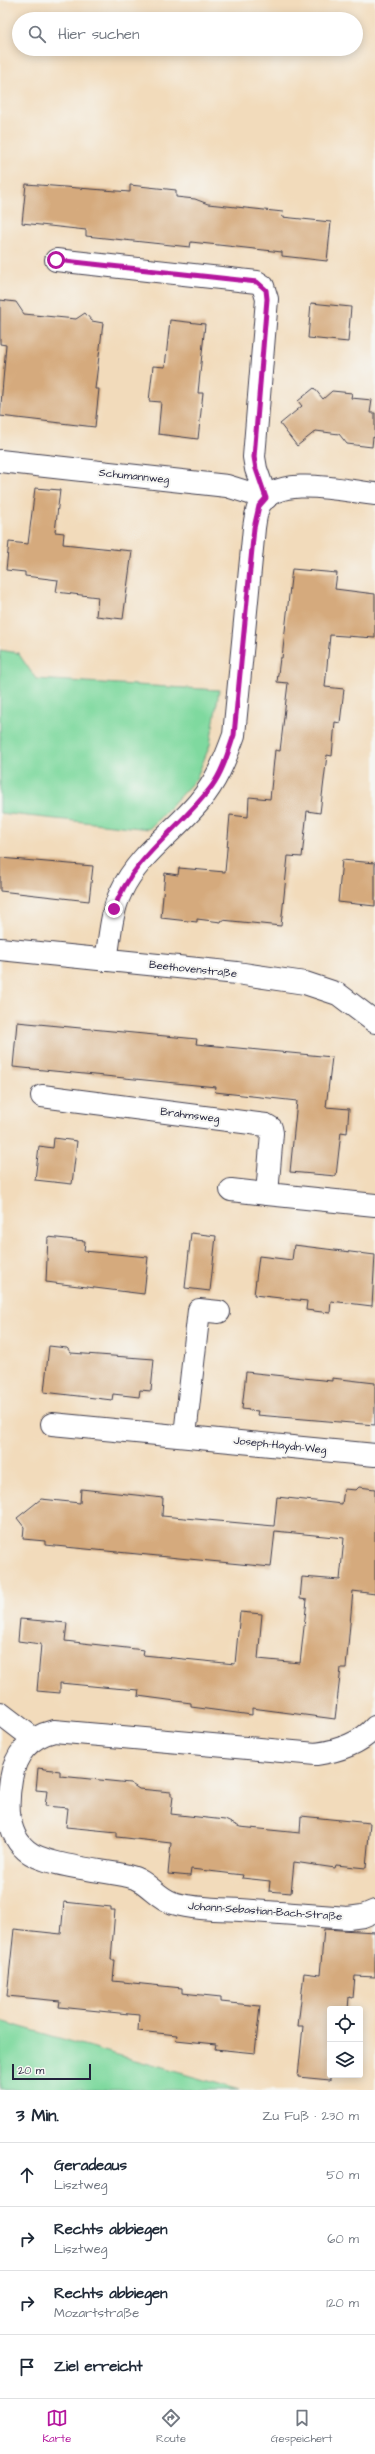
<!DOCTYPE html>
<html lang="de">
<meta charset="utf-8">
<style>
body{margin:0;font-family:"Architects Daughter",sans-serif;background:#f6f6f7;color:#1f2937}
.controls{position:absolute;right:12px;bottom:12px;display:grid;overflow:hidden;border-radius:4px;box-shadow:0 2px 10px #0003}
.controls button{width:36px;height:36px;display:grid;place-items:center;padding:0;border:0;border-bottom:1px solid #e0e1e3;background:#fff;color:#1f2937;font:20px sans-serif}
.scale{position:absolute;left:12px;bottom:10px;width:79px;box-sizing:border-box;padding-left:4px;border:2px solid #22223b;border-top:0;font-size:11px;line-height:14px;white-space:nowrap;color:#22223b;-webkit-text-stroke:3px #f6f6f2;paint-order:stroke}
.stop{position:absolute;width:12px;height:12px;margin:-9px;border:3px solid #b5179e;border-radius:50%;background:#fff}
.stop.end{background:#b5179e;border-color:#fff;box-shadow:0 1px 4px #0008}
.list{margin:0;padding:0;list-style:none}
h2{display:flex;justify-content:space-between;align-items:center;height:52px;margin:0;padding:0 16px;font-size:17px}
h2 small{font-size:13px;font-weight:400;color:#747a83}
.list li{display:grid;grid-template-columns:26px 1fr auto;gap:12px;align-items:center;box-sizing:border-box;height:64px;padding:0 16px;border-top:1px solid #e0e1e3}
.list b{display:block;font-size:15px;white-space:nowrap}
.list p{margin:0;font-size:13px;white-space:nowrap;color:#747a83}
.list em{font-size:13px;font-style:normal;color:#747a83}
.icon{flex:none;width:22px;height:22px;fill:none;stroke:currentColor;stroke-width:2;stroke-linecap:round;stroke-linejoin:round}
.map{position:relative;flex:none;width:375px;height:2090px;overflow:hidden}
.search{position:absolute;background:#fff;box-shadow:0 2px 10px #0003;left:12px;right:12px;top:12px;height:44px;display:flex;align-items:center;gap:10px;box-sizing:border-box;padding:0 14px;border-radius:22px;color:#747a83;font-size:15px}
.sheet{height:308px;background:#fff}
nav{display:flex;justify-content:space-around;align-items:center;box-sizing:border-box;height:56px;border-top:1px solid #e0e1e3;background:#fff;font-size:11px;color:#747a83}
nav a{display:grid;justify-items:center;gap:2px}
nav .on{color:#b5179e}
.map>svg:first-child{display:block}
.green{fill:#7fd99f;stroke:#507e6d}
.building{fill:#d5aa7d}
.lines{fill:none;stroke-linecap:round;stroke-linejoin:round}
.minor-casing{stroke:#413e4e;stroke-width:24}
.minor{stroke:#fff;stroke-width:22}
.route{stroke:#b5179e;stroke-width:5}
.labels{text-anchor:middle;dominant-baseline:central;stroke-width:4;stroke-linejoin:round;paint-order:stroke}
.street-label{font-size:11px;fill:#22223b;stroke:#f6f6f2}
</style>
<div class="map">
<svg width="375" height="2090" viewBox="0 0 375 2090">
<rect width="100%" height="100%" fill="#f6f6f2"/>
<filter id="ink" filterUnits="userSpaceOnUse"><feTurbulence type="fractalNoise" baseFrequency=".025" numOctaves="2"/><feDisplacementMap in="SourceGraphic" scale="8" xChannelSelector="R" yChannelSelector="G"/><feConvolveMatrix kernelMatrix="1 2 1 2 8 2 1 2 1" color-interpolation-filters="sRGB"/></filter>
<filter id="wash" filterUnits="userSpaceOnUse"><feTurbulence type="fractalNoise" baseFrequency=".012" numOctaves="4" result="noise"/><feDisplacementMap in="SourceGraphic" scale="16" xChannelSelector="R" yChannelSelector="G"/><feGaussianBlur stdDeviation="0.9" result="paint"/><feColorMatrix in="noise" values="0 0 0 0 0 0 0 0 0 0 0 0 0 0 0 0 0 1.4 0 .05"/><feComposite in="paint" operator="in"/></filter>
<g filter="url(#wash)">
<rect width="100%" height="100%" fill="#f2dbbb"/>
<g class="green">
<path d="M0 650 18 653 36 679 219 690 210 745 196 779 149 829 0 813Z"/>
<path d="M0 2021 239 2090H0Z"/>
</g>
<g id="blocks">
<g class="building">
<path d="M26 184 130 192V185L176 190V197L195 199 208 204 283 212 282 217 331 222 327 261 282 256V252L191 242 190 247 86 236V230L22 223Z"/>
<path d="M0 300 16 302 24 314 76 319 85 313 92 321 103 323 95 389H99L95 427 0 416 6 345 0 344Z"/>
<path d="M311 303 351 307 348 342 308 338Z"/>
<path d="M170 320 205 324 198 393H203L198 439 158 434 161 402 149 401 153 366 165 367Z"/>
<path d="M314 388 323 399 332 391 352 393 351 398 372 400 370 413H375V438L373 437 372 447 347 444 339 434 316 431 297 446 280 424 302 406 298 401Z"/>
<path d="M35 488 60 490 55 532 64 533 63 544 132 551 123 619 96 616 98 597 56 592 58 580 25 576V572L6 570 9 542 28 544Z"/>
<path d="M292 569 337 573 335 589 375 594V638L330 635 325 687 344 689 340 723 335 722 332 756 327 755 320 813 307 811 302 857 288 856 281 926 222 920 221 922 197 919V922L161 918 165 873 178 875 179 868 225 872 230 815 248 817 249 797 270 799 275 750 280 751 288 683 277 682 280 658H282Z"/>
<path d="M0 858 93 866 89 901 0 891Z"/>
<path d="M342 860 375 863V906L338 902Z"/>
<path d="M17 1022 197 1039 196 1044 332 1057 326 1107 349 1109 347 1133 341 1132 336 1176 290 1172 297 1101 215 1092 216 1087 13 1067Z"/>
<path d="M54 1138 77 1141 72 1184 35 1180 39 1146 53 1148Z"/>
<path d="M191 1233 216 1236 210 1291 185 1288Z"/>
<path d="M48 1237 85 1241 84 1251 148 1257 144 1294 46 1282Z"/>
<path d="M294 1245 375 1255 372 1306 331 1301 330 1313 306 1310 307 1301 254 1295 259 1256 292 1260Z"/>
<path d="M49 1346 67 1348 71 1353 154 1359 151 1391 140 1390 139 1397 113 1394 112 1400 44 1392Z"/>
<path d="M246 1372 332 1381V1378L375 1383V1425L257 1415 258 1411 242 1409Z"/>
<path d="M359 1487 375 1489V1594L353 1591 346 1668H341L335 1719 252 1708V1715L191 1707V1703L138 1696 139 1690 113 1688 60 1683V1693L37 1691 41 1644 18 1641 20 1619 67 1623 65 1641 144 1650 143 1655 235 1664 240 1612 262 1614 258 1659 300 1663 307 1600 300 1599 302 1577 340 1580 344 1538 275 1531 271 1567 45 1545V1541L23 1539 24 1527 17 1518 41 1499 80 1503 81 1489 163 1498 162 1516 274 1526 277 1497 342 1504 344 1489 356 1490Z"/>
<path d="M38 1768 60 1771V1776L130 1783 139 1789 171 1792V1796H173L171 1814 225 1820 240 1827 300 1833 301 1816 370 1823 366 1868 336 1865 335 1868 294 1862 291 1893 269 1891 270 1881 242 1878 243 1875 191 1869 190 1876 168 1874 171 1843 117 1837V1832L66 1827 68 1808 45 1806 47 1791 36 1790Z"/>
<path d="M64 1902 111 1907V1910H115L111 1960H115L113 1981 182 1988V1993L221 1997V2002L260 2006 255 2053 215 2049 216 2044 176 2040 177 2035 138 2031 139 2015 59 2007 60 2001 7 1996 14 1929 61 1934Z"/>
<path d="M324 1929 375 1932V1977L355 1976 353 1998 349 1997 348 2009H330V2080L298 2077 303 2026H298L304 1973 320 1975Z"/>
</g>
</g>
</g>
<g filter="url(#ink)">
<use href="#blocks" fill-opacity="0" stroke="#413e4e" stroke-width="1"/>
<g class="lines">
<g class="minor-casing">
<g id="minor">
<path d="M56 260 257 282 263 286 267 299 254 457 256 469 266 498"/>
<path d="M0 461 227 486 266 498"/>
<path d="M0 949 237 973 305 983 338 994 375 1022"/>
<path d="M106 960C110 938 111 912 121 892 138 855 174 832 199 802 216 782 225 760 234 735L254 528C255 521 256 512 259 506 276 473 345 491 375 494"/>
<path d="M42 1096 266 1125 271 1128 272 1133 267 1194 375 1205"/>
<path d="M231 1190 267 1194"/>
<path d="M52 1424 375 1455"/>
<path d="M185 1435 199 1310 219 1312"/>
<path d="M0 1713 34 1739"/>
<path d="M375 1727C360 1744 337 1751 316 1754L54 1731C29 1737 15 1755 11 1779 7 1802 6 1833 26 1850 44 1866 102 1870 128 1876 148 1880 156 1898 173 1903 194 1909 218 1909 240 1910 276 1913 312 1915 348 1918L363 1916 375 1911"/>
</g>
</g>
<use href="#minor" class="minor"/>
</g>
</g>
<g class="lines" filter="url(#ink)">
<path class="route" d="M56 260 257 282 266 290 267 299 254 457 256 469 266 498 259 506 254 528 234 735C228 752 223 771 212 786 180 829 133 856 114 909"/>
</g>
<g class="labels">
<g class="street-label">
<text transform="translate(134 476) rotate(6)">Schumannweg</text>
<text transform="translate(193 969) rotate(6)">Beethovenstraße</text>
<text transform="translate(190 1115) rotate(7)">Brahmsweg</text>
<text transform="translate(280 1445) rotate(6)">Joseph-Haydn-Weg</text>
<text transform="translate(265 1911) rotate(4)">Johann-Sebastian-Bach-Straße</text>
</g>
</g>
</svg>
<div class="controls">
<button><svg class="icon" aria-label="locate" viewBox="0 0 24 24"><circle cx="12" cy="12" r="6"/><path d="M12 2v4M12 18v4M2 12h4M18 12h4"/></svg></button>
<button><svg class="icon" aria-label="layers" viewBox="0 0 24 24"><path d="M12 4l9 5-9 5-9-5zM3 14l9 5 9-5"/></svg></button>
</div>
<div class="scale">20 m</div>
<div class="stop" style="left:56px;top:260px"></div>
<div class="stop end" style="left:114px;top:909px"></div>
<div class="search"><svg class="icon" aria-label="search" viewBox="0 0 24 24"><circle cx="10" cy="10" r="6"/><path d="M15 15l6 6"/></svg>Hier suchen</div>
</div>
<section class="sheet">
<h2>3 Min.<small>Zu Fuß · 230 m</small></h2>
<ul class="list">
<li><svg class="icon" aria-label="ahead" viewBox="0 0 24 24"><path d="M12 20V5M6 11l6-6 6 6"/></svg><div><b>Geradeaus</b><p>Lisztweg</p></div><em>50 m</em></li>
<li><svg class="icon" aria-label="right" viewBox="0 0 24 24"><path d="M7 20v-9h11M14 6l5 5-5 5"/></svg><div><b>Rechts abbiegen</b><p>Lisztweg</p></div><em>60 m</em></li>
<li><svg class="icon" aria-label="right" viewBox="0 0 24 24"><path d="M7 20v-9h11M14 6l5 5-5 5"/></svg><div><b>Rechts abbiegen</b><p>Mozartstraße</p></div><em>120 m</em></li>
<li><svg class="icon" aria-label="arrive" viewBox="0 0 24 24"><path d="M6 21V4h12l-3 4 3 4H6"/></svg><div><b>Ziel erreicht</b></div></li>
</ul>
</section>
<nav>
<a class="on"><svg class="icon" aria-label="map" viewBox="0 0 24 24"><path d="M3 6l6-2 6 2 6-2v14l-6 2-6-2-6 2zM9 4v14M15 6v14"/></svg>Karte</a>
<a><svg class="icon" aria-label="directions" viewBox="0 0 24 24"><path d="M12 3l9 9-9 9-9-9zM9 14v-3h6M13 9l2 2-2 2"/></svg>Route</a>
<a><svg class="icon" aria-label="saved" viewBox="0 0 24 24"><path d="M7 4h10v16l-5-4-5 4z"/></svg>Gespeichert</a>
</nav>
